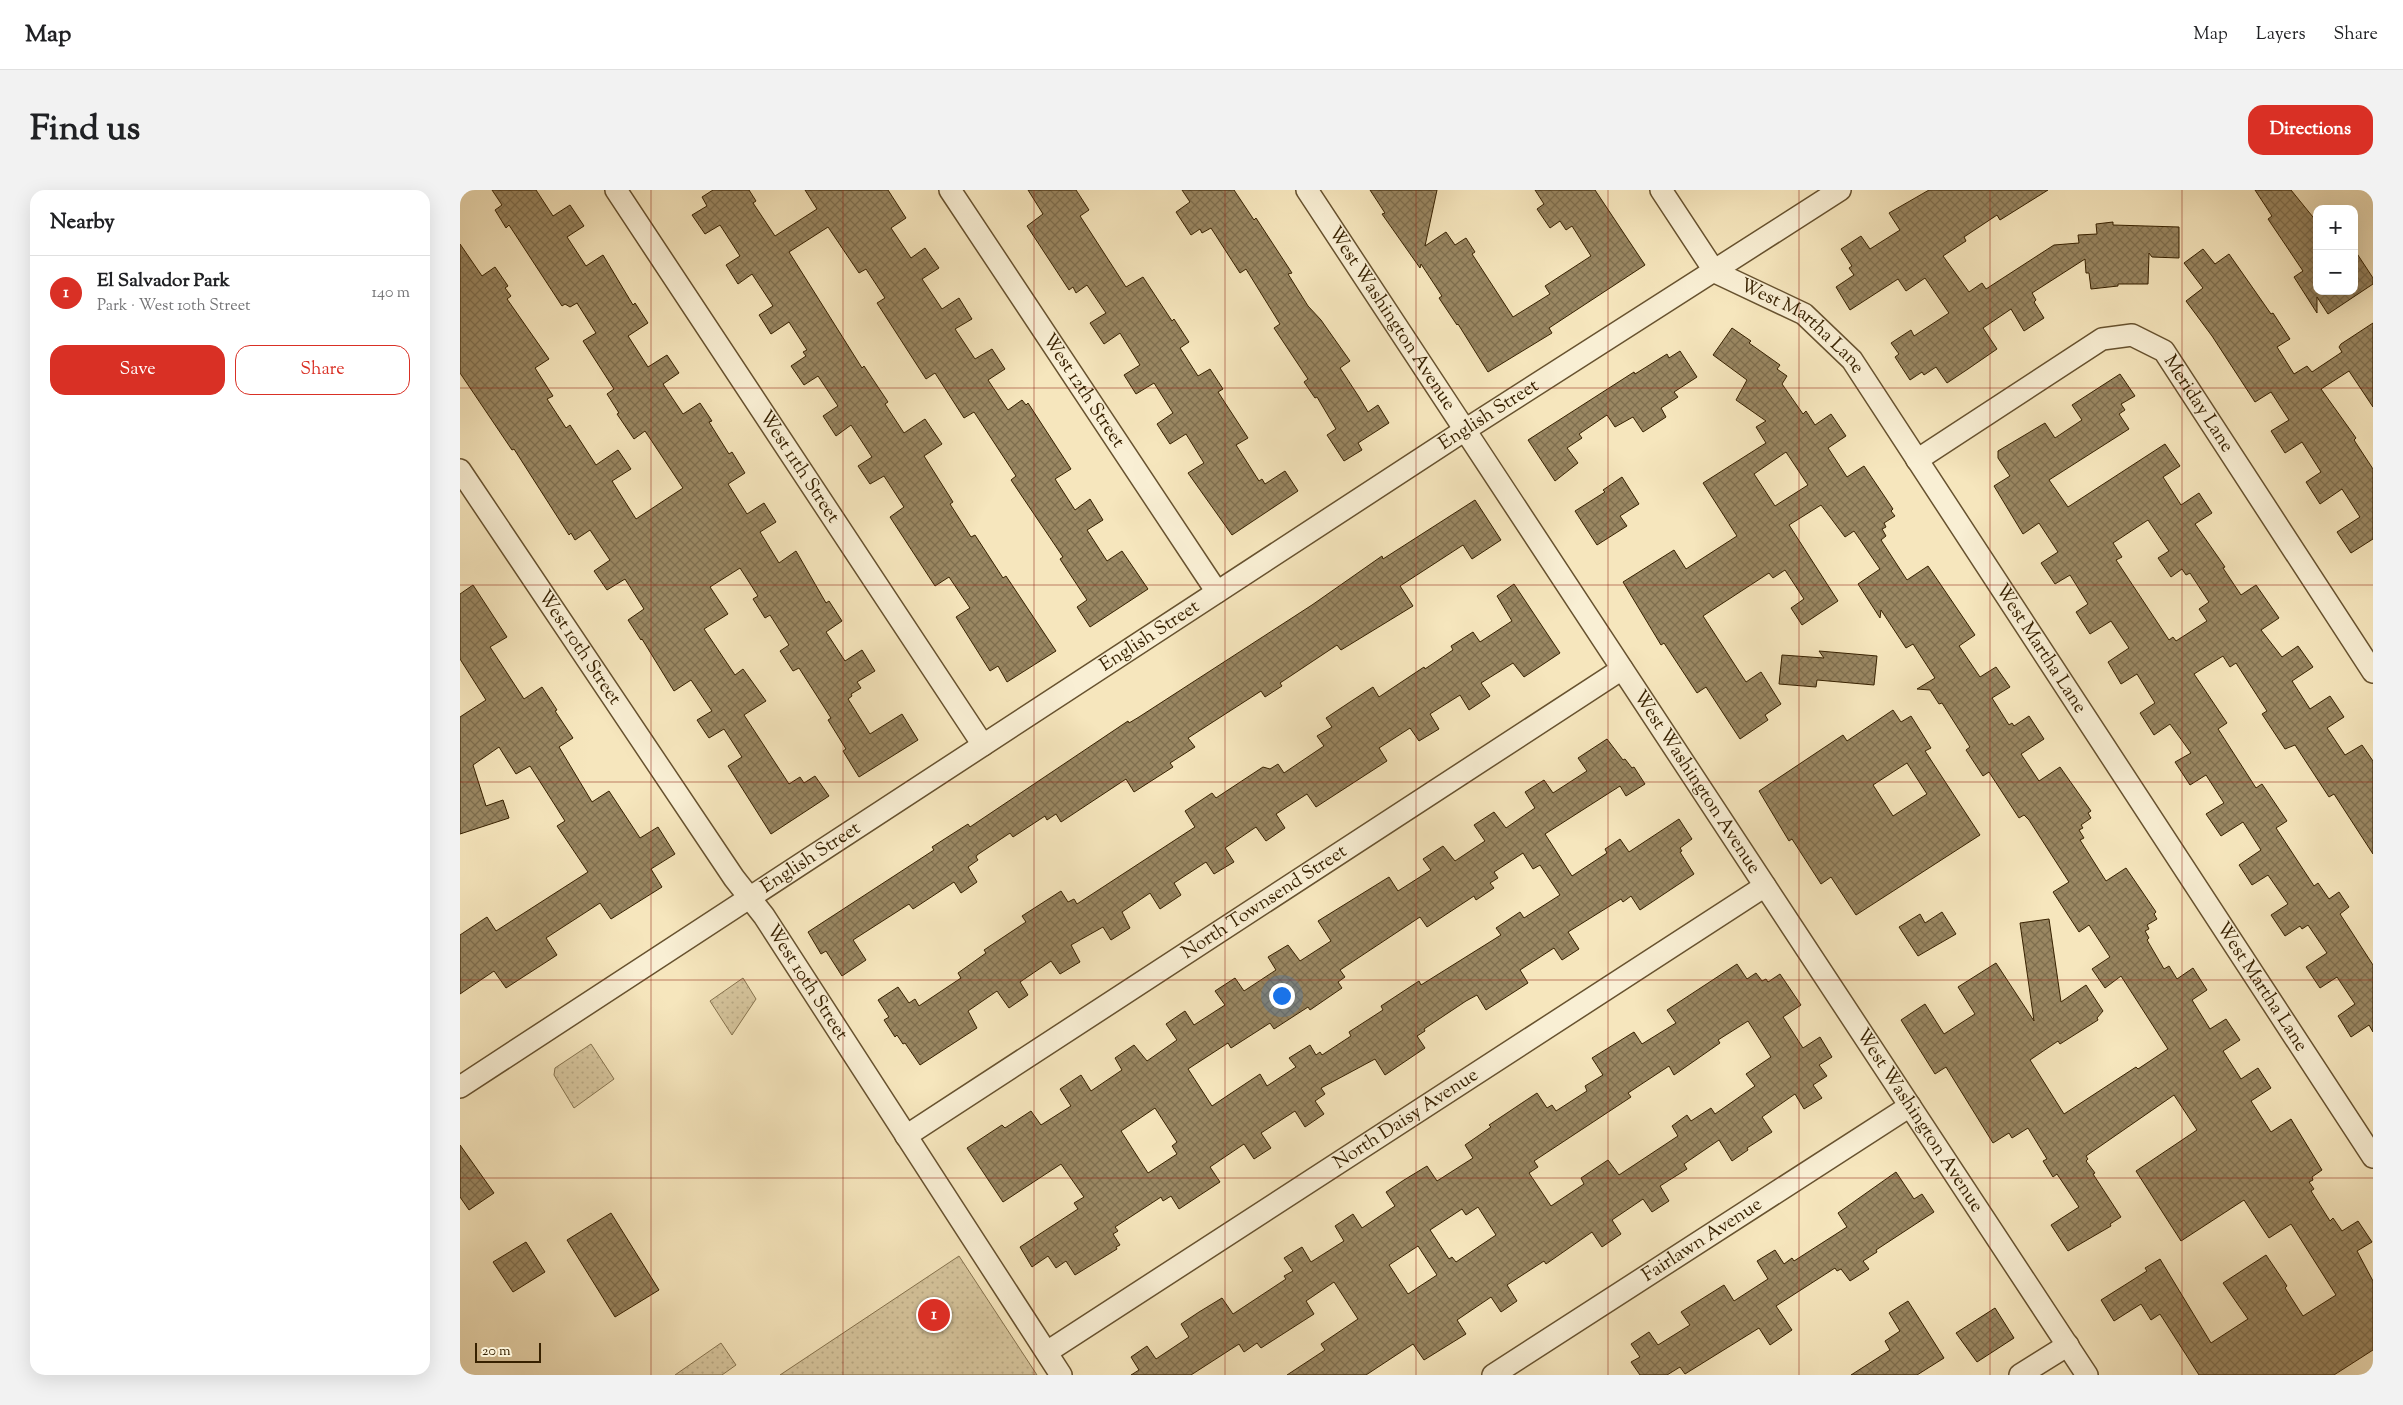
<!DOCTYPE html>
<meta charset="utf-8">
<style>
body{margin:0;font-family:"Sorts Mill Goudy",serif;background:#f2f2f2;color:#202124}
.controls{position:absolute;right:15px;top:15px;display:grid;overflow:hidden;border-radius:10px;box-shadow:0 5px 20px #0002}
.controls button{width:45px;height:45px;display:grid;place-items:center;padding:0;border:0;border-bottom:1px solid #e0e0e0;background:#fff;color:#202124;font:25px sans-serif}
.scale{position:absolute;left:15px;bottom:12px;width:66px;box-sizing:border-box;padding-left:5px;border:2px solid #372100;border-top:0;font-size:14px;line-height:18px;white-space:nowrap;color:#372100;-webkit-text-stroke:4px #f9efd4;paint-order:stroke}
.you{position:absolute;left:821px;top:805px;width:18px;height:18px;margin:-12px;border:4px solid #fff;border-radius:50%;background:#1a73e8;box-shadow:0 0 0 8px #1a73e833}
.badge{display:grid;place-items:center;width:32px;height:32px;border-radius:50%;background:#d93025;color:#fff;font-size:16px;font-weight:700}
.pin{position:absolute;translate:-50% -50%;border:2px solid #fff;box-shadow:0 1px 5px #0006}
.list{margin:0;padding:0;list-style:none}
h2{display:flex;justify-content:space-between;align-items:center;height:65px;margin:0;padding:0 20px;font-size:21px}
h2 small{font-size:16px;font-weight:400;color:#757577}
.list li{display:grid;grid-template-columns:32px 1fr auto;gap:15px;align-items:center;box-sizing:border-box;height:75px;padding:0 20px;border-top:1px solid #e0e0e0}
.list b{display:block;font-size:19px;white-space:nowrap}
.list p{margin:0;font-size:16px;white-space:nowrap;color:#757577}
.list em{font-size:16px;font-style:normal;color:#757577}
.actions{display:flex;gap:10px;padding:15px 20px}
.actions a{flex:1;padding:11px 0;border:1px solid #d93025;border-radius:15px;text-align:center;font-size:18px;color:#d93025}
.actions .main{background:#d93025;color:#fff}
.map{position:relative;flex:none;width:1913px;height:1185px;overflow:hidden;border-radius:15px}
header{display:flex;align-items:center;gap:30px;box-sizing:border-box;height:70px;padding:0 25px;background:#fff;border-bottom:1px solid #e0e0e0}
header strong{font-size:24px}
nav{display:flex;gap:28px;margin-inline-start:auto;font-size:18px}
.intro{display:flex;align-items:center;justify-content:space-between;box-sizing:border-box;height:120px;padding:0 30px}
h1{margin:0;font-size:35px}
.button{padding:12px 22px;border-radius:15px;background:#d93025;color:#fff;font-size:18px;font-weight:700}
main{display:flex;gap:30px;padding:0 30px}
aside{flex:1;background:#fff;border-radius:15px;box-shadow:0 5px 20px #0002}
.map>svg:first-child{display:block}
.park{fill:url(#park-dots);stroke:#86734e}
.building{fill:url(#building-cross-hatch);stroke:#372100;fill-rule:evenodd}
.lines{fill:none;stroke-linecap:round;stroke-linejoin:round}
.minor-casing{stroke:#67522f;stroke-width:24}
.minor{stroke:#f9efd4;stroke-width:21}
.grid{fill:none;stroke:#8f2418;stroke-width:1;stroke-opacity:0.55}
.labels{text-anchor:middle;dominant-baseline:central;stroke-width:4;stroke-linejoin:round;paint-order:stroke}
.street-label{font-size:19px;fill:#372100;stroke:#f9efd4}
</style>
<header>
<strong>Map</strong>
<nav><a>Map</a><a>Layers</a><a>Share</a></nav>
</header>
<div class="intro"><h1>Find us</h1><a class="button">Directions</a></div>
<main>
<aside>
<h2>Nearby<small></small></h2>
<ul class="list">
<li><span class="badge">1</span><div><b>El Salvador Park</b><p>Park · West 10th Street</p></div><em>140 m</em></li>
</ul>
<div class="actions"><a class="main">Save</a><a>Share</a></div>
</aside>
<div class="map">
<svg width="1913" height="1185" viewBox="0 0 1913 1185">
<defs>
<pattern id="park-dots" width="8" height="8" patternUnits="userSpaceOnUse" patternTransform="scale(1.25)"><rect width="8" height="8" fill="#d6c59d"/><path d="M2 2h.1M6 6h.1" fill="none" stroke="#b8a985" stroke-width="1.8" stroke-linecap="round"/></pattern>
<pattern id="building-cross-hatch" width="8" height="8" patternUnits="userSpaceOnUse" patternTransform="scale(1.25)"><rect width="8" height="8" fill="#9a8762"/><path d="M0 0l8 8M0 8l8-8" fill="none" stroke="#7e6e4e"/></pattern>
</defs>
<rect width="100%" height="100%" fill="#f6e6bd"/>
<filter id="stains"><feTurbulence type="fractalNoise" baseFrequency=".004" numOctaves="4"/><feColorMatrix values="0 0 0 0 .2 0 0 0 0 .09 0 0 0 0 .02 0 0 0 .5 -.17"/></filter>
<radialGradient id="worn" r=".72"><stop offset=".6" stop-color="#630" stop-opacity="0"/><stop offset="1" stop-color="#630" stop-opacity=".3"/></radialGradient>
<g class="park">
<path d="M283 788 296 809 272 845 250 811Z"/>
<path d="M131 854 154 889 114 918 94 885 95 878Z"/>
<path d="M499 1066 577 1185H320Z"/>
<path d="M261 1153 276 1175 262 1185H215Z"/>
</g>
<g class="building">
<path d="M32 0H76L93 26 110 15 124 36 107 47 126 76 143 65 173 115 175 113 188 133 168 146 188 177 207 165 219 183 203 194 223 224 240 213 252 231 249 232 269 264 272 262 285 283 268 294 287 324 304 313 316 332 300 342 319 373 336 361 366 413 369 411 382 431 366 442 385 471 402 460 415 481 397 492 401 498 391 504 392 506 388 509 410 544 442 524 458 550 399 587 383 561 386 559 368 530 371 528 339 478 333 481 320 461 329 455 310 425 305 428 293 409 298 406 280 378 250 397 268 424 244 439 275 485 283 479 306 511 284 525 329 594 340 587 344 593 355 586 369 606 311 644 268 576 282 567 264 539 249 548 237 530 252 521 231 490 214 501 182 449 181 450 168 430 184 419 165 389 147 400 134 381 150 370 130 340 115 350 111 343 109 345 54 259 52 260 0 183V54L22 86 35 77 48 96 45 98 51 106 47 109 89 169 75 178 93 206 87 209 106 238 110 235 136 275 158 260 171 279 152 291 176 329 223 298 185 241 174 249 157 224 159 223 147 204 154 199 123 151 136 143 117 113 110 117 105 114 102 116 49 35 46 38 35 20 42 15Z"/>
<path d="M253 0H289L296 11 293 13 315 46 357 19 345 0H428L446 28 431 38 451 68 465 58 479 78 462 89 482 119 499 108 512 129 495 139 515 169 532 159 545 179 528 190 548 220 562 210 566 215 568 213 611 279 595 289 615 320 630 309 643 330 627 340 647 371 662 361 688 399 630 437 617 417 627 410 600 369 603 367 551 290 556 286 514 222 504 228 475 183 466 189 417 113 425 108 406 79 399 83 368 37 329 62 402 178 404 176 428 212 425 214 444 243 465 229 482 254 464 266 493 312 490 314 511 347 515 345 543 388 546 386 596 461 547 492 538 476 530 481 496 427 510 418 489 387 475 396 430 327 444 317 424 286 410 294 398 276 412 267 391 235 376 246 363 226 378 216 358 186 344 195 331 176 346 166 343 162 347 160 329 132 311 144 299 125 313 116 292 84 278 94 266 75 280 66 260 35 245 44 232 25 247 16 242 7Z"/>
<path d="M568 0H616L629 20 620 26 666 97 683 87 712 131 714 129 729 152 720 158 738 186 750 179 763 199 758 202 788 248 776 255 799 291 802 289 805 294 825 281 838 301 772 345 728 283 744 273 726 244 710 254 697 234 713 223 694 193 676 204 664 185 680 175 660 143 644 154 630 133 646 123 627 95 616 103 613 97 609 100 567 36 583 24Z"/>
<path d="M722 0H774L794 30 796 28 832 83 828 84 848 116 861 130 890 171 880 178 899 207 908 222 918 215 929 233 898 253 902 260 884 271 867 245 876 239 857 207 855 208 844 192 848 189 814 138 820 134 786 79 780 83 751 38 742 43 740 39 731 45 716 22 730 12Z"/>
<path d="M910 0H977L965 56 986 42 995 55 1006 48 1015 62 1012 64 1053 127 1090 104 1085 96 1131 66 1112 36 1106 40 1100 31 1090 38 1077 19 1084 14 1075 0H1135L1185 75 1089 138 1092 143 1028 182 998 134 997 135 979 108 982 106 961 74 960 78 922 24 925 23Z"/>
<path d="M1469 0H1588L1540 30 1537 25 1504 47 1506 51 1483 66 1509 102 1522 93 1526 99 1594 55 1619 53 1618 45 1637 44 1636 34 1653 32V35L1719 37V68L1692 67 1689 63 1688 94H1658V96L1631 99 1629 83H1626L1625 69 1572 103 1576 110 1574 112 1584 128 1564 141 1551 119 1523 138 1537 159 1508 179 1487 193 1476 177 1464 185 1462 182 1450 190 1435 167 1439 164 1431 153 1451 140 1454 146 1489 123 1465 88 1446 101 1438 89 1390 120 1376 97 1394 85 1389 78 1392 76 1381 59 1401 46 1410 59 1440 40 1429 23Z"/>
<path d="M1795 0H1831L1857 32V101H1894V59L1913 88V94L1868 124 1857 107V123L1834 87 1843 81 1808 29 1812 26Z"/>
<path d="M1743 59 1755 74 1769 64 1811 124 1813 123 1830 149 1817 157 1834 184 1847 176 1852 182 1882 162 1879 157 1881 154 1913 133V217L1889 181 1861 199 1896 248 1894 250 1913 279V349L1891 363 1877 342 1900 327 1882 299 1860 314 1846 292 1861 282 1842 252 1825 263 1811 241 1829 230 1811 202 1795 212 1752 146 1726 111 1743 98 1724 73Z"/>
<path d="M1272 138 1291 151 1289 153 1320 175 1317 179 1327 186 1322 194 1343 224 1346 221 1355 235 1371 224 1386 246 1368 258 1387 287 1404 276 1433 319 1431 321 1435 326 1424 333 1426 337 1422 339 1426 346 1421 350 1447 390 1468 376 1515 445 1499 456 1520 487 1536 477 1550 497 1532 508 1549 535 1552 533 1554 536 1569 526 1584 549 1561 564 1579 591 1600 577 1631 621 1628 623 1631 628 1621 635 1623 638 1619 640 1624 648 1620 650 1646 691 1666 678 1696 722 1694 724 1697 729 1687 735 1689 739 1685 741 1689 748 1687 750 1704 779 1709 776 1717 789 1733 778 1747 800 1732 810 1750 839 1766 829 1780 850 1763 861 1781 889 1798 878 1811 898 1791 911 1811 942 1831 929 1862 980 1852 987 1853 990 1849 992 1854 999 1851 1001 1870 1031 1873 1028 1882 1041 1898 1031 1912 1052 1897 1061 1913 1091V1160L1874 1185H1739L1700 1124 1691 1130 1681 1114 1654 1131 1641 1110 1687 1081 1685 1078 1700 1069 1751 1153 1788 1129 1763 1093 1806 1065 1827 1096 1825 1098 1843 1126 1876 1105 1831 1034 1809 1048 1784 1010 1721 1051 1676 981 1737 940 1714 905 1626 966 1628 969 1626 971 1635 983 1633 984 1661 1027 1650 1034 1651 1036 1608 1061 1591 1035 1619 1017 1597 984 1593 987 1583 971 1587 969 1568 938 1552 948 1549 943 1533 953 1486 877 1475 884 1441 830 1465 814 1484 844 1515 824 1498 797 1536 773 1574 831 1560 733 1589 729 1601 812 1626 795 1643 821 1637 828 1638 830 1600 854 1598 851 1570 870 1604 924 1676 877 1678 879 1708 859 1661 786 1645 798 1632 779 1650 767 1629 735 1619 742 1593 702 1609 692 1569 630 1564 625 1559 628 1529 582 1523 586 1506 560 1510 557 1482 513 1479 514 1470 500 1457 499 1475 488 1453 454 1446 458 1421 420 1420 428 1398 394 1420 379 1394 341 1385 347 1361 315 1329 335 1378 411 1342 435 1331 418 1344 409 1325 380 1313 388 1309 383 1243 426 1286 492 1301 482 1321 514 1305 525 1308 530 1280 549 1246 497 1237 503 1204 453 1201 455 1163 392 1214 360 1226 379 1277 346 1243 293 1306 253 1296 237 1306 231 1276 210 1287 190 1253 165ZM1326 262 1348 295 1315 316 1294 284Z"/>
<path d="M1220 161 1237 187 1214 202 1218 207 1201 218 1206 227 1183 242 1173 227 1155 237 1147 225 1119 244 1122 248 1107 258 1118 273 1095 291 1068 250 1174 182 1175 184 1207 164 1209 168Z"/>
<path d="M1660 184 1675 206 1661 214 1665 220 1659 224 1669 239 1589 290 1608 317 1705 254 1720 276 1703 287 1721 315 1739 303 1752 323 1735 334 1765 377 1763 378 1781 405 1796 395 1819 428 1801 440 1822 467 1838 456 1853 477 1832 491 1850 519 1870 506 1884 527 1867 538 1885 565 1902 555 1913 571V664L1874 604 1869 607 1835 555 1825 559 1802 524 1807 521 1776 473 1770 477 1763 466 1734 484 1767 533 1758 539 1796 598 1802 594 1827 631 1816 638 1854 696 1858 693 1869 709 1879 702 1889 717 1880 724 1913 775V842L1909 835 1891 847 1878 826 1895 814 1877 787 1860 798 1846 777 1867 763 1848 735 1842 739 1840 736 1825 746 1811 725 1828 714 1808 685 1792 695 1779 675 1801 660 1783 632 1761 646 1746 624 1764 613 1746 585 1730 595 1715 572 1731 563 1710 534 1694 545 1680 523 1695 513 1677 484 1661 494 1648 472 1669 458 1651 431 1630 444 1616 422 1628 414 1610 385 1595 394 1581 373 1598 362 1579 333 1563 344 1534 296 1550 286 1538 268V261L1585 233 1595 248 1622 230 1612 215ZM1688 330 1709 361 1698 368 1711 387 1722 379 1726 385 1730 383 1749 412 1739 419 1747 431 1716 451 1713 447 1709 450 1656 370 1662 367 1653 353Z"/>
<path d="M1162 287 1179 314 1160 326 1167 336 1137 355 1115 321 1145 302 1143 300Z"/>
<path d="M1015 310 1041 350 1012 369 1003 355 940 396 953 416 881 460 877 455 820 493 822 496 805 507 801 501 728 548 735 557 710 573 713 577 674 602 666 589 601 632 596 624 587 630 585 626 553 647 550 643 517 665 516 667 518 670 508 677 517 692 501 703 494 692 453 719 449 714 393 750 406 770 382 786 366 761 361 764 348 742 474 660 472 657 508 634 510 637 668 531 669 533 679 527 852 415 922 366 923 369Z"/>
<path d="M1054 394 1100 463 1064 487 1053 473 1021 493 1030 506 1009 520 1000 505 970 524 979 539 959 551 950 538 919 558 927 571 856 617 847 604 816 624 825 638 806 651 796 637 765 658 774 672 754 684 746 672 714 693 721 705 700 719 690 703 662 722 670 738 651 750 643 737 611 755 620 772 600 784 591 771 560 792 568 805 549 818 537 801 508 821 517 838 460 875 445 853 443 854 437 845 435 847 424 830 429 827 418 810 438 797 449 813 455 809 459 816 501 788 498 783 526 763 524 760 566 732 562 726 601 701 608 712 614 709 617 714 735 637 725 621 752 603 756 608 803 577 810 579 818 574 824 583 864 556 857 546 872 537 866 528 890 512 913 497 919 507 964 477 965 479 993 460 991 456 1013 442 1020 452 1052 431 1037 406Z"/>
<path d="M13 395 47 447 30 457 64 509 82 497 97 520 95 521 113 548 99 557 132 612 149 601 180 648 198 637 215 664 191 679 202 697 151 729 140 713 86 748 97 765 46 798 34 781 0 804V745L27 727 36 741 128 682 97 636 105 631 70 576 56 584 39 557 13 575 26 616 43 610 49 628 0 644V527L26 510 0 469V404Z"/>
<path d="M1359 461 1417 466 1414 495 1357 490 1356 497 1319 494 1322 465 1364 468Z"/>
<path d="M1433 520 1441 532 1451 526 1471 558 1465 561 1520 645 1396 725 1371 687 1361 694 1332 649 1329 651 1299 601 1383 545 1387 551ZM1447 573 1467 604 1433 626 1413 595Z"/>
<path d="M1147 549 1163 570 1165 569 1172 578 1174 577 1185 594 1166 606 1160 596 1085 644 1112 686 1147 663 1145 659 1160 649 1169 662 1219 629 1232 649 1220 658 1222 661 1220 662 1234 684 1180 720 1171 706 1163 712 1161 709 1108 742 1119 759 1102 770 1094 758 1060 780 1068 793 1026 820 1017 805 1006 811 964 839 965 841 957 846 965 858 925 885 915 869 861 898 865 904 855 911 864 924 845 937 835 921 801 943 811 958 794 969 784 954 750 977 760 992 719 1019 711 1006 703 1011 701 1007 655 1037 658 1041 653 1044 660 1055 656 1057 657 1059 615 1085 606 1071 596 1078 588 1066 572 1077 560 1057 618 1019 614 1013 624 1007 601 974 543 1012 507 958 542 935 545 938 571 921 581 935 611 916 600 899 621 885 631 901 662 880 655 868 674 855 687 871 717 850 706 834 725 821 734 835 765 815 755 801 775 788 784 801 816 780 808 767 828 755 840 771 871 751 858 731 929 687 938 701 971 680 963 669 983 656 995 671 1025 651 1014 635 1034 622 1046 638 1075 618 1065 602 1084 590 1093 603 1127 581 1118 568ZM1063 663 1073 679 1080 675 1100 705 1064 728 1060 722 1036 738 1041 745 961 795 959 791 921 816 923 820 889 842 891 846 862 865 860 862 856 865 850 855 829 868 836 877 807 896 800 884 752 916 728 879 768 853 771 858 810 833 814 839 848 817 850 820 882 798 878 792 885 787 880 780 960 727 967 737 1014 706 1016 710 1034 698 1030 693 1038 688 1034 682ZM695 918 717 952 712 956 717 964 688 983 661 941Z"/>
<path d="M1482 722 1496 744 1458 766 1439 737 1460 724 1465 733Z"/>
<path d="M1277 774 1287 789 1296 783 1302 791 1306 789 1308 792 1320 784 1341 815 1323 827 1343 858 1360 847 1372 867 1359 875 1367 886 1353 895 1362 908 1344 919 1335 904 1302 927 1312 942 1287 958 1288 960 1272 971 1259 950 1224 974 1227 979 1200 996 1209 1011 1192 1022 1183 1009 1152 1030 1161 1044 1142 1057 1132 1042 1086 1074 1084 1071 1047 1095 1057 1111 1041 1122 1031 1107 997 1130 1006 1144 964 1170 953 1154 906 1185H827L865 1160 861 1154 898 1129 874 1092 846 1111 854 1124 801 1158 797 1153 784 1162 779 1154 731 1185H671L679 1180 671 1167 687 1156 696 1169 729 1147 721 1134 739 1122 762 1108 773 1124 826 1089 824 1086 833 1081 824 1068 842 1057 851 1072 884 1051 875 1036 893 1024 902 1038 935 1016 926 1002 944 990 967 976 977 991 1013 968 1005 955 1031 937 1029 935 1077 903 1087 918 1092 915 1096 921 1127 901 1125 896 1143 885 1132 868 1174 842 1182 854 1216 833 1207 820ZM1288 831 1311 867 1286 884 1295 896 1255 924 1251 918 1231 931 1227 925 1212 936 1218 946 1159 985 1148 970 1121 988 1124 994 1091 1016 1069 983 1078 977 1074 971 1171 907 1168 903 1209 876 1214 885 1260 853 1258 850ZM1018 1017 1036 1045 996 1072 992 1067 989 1069 970 1040 1002 1019 1006 1025ZM958 1056 977 1085 948 1104 929 1075Z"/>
<path d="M0 955 34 1003 9 1020 0 1007Z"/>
<path d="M1436 982 1454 1009 1462 1004 1474 1022 1416 1060 1417 1062 1403 1071 1409 1079 1390 1091 1381 1079 1377 1081 1375 1078 1316 1116 1332 1140 1310 1155 1299 1138 1225 1184 1220 1177 1207 1185H1180L1171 1172 1180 1167 1171 1154 1189 1142 1198 1155 1230 1135 1221 1122 1264 1095 1274 1111 1308 1089 1297 1071 1315 1060 1324 1074 1332 1068 1334 1071 1387 1037 1378 1023Z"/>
<path d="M151 1023 199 1100 155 1127 107 1050Z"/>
<path d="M66 1052 85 1082 53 1102 33 1072Z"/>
<path d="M1448 1111 1484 1168 1457 1185H1391L1430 1160 1425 1151 1440 1141 1429 1123Z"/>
<path d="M1535 1118 1554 1148 1517 1172 1496 1143Z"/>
</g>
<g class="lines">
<g class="minor-casing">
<g id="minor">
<path id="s1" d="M156 0 523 555"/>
<path id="s2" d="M490 0 757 402"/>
<path id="s3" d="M847 0 1627 1185"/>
<path id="s4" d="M1201 0 1255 82 1344 124 1392 170 1913 967"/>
<path id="s5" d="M1457 270 1642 149 1672 145 1704 161 1913 482"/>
<path id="s6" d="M0 280 274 688 304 726 601 1185"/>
<path id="s7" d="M0 897 1005 240 1380 0"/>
<path id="s8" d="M446 946 1162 479"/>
<path id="s9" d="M587 1162 1305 696"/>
<path id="s10" d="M1033 1185 1450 916"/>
<path d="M1560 1185 1608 1155"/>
</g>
</g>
<use href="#minor" class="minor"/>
</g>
<path class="grid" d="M191 0V1185M383 0V1185M574 0V1185M765 0V1185M956 0V1185M1148 0V1185M1339 0V1185M1530 0V1185M1722 0V1185M0 198H1913M0 395H1913M0 592H1913M0 790H1913M0 988H1913"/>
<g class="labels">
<g class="street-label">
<text stroke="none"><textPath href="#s3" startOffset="154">West Washington Avenue</textPath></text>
<text stroke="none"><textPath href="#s4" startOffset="202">West Martha Lane</textPath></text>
<text stroke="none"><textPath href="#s2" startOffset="241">West 12th Street</textPath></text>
<text stroke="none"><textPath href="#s5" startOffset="350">Meriday Lane</textPath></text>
<text stroke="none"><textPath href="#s7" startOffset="1229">English Street</textPath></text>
<text stroke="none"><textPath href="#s1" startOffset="332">West 11th Street</textPath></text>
<text stroke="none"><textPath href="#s7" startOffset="824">English Street</textPath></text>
<text stroke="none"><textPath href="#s6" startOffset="214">West 10th Street</textPath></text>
<text stroke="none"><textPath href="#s4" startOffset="608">West Martha Lane</textPath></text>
<text stroke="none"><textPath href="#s3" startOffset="709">West Washington Avenue</textPath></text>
<text stroke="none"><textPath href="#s7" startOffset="419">English Street</textPath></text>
<text stroke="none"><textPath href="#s8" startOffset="428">North Townsend Street</textPath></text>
<text stroke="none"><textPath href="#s6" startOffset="619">West 10th Street</textPath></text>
<text stroke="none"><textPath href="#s4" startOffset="1012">West Martha Lane</textPath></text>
<text stroke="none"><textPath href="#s9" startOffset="428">North Daisy Avenue</textPath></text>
<text stroke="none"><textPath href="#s3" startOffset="1114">West Washington Avenue</textPath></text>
<text stroke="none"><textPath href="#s10" startOffset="249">Fairlawn Avenue</textPath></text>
</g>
</g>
<rect width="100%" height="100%" filter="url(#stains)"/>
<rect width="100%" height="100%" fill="url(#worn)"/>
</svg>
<div class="controls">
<button>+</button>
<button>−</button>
</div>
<div class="scale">20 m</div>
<div class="you"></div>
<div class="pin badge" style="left:474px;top:1125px">1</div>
</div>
</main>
